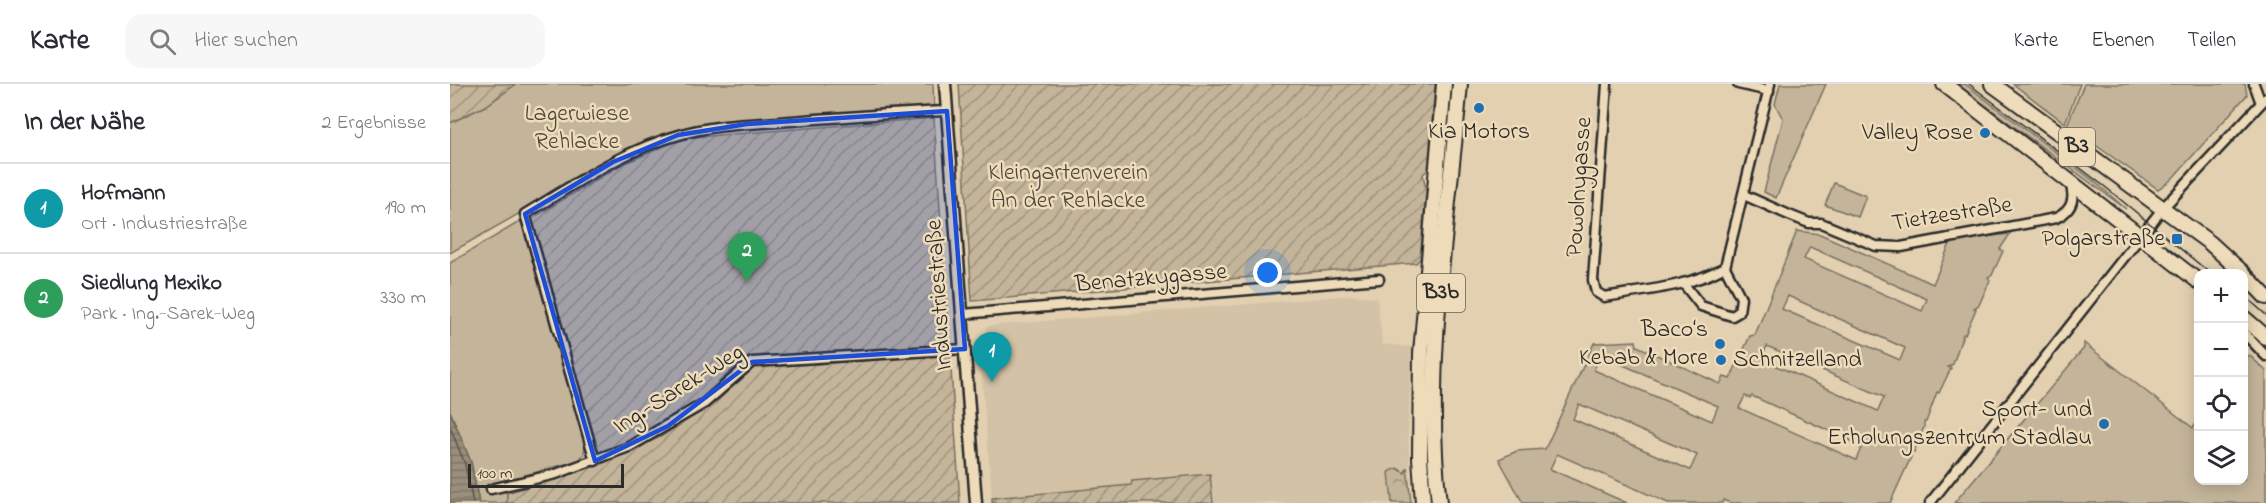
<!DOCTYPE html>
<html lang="de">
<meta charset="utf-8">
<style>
body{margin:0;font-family:"Indie Flower",sans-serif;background:#f7f7f7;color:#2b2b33}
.controls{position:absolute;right:18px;bottom:18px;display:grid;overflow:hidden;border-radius:12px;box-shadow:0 3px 15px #0003}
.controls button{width:54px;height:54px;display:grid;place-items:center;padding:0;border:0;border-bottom:2px solid #e1e1e2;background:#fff;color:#2b2b33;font:30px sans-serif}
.scale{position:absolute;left:18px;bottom:15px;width:156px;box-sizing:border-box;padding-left:6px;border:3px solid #2b2b2b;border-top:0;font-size:16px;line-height:21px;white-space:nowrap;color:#2b2b2b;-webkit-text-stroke:4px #eedbb9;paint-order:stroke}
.you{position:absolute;left:818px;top:189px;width:21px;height:21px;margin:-15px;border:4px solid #fff;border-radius:50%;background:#1a73e8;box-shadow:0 0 0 9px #1a73e833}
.badge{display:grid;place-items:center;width:39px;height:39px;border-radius:50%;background:#0b8043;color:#fff;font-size:20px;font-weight:700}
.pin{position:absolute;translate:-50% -50px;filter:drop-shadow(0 2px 3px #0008)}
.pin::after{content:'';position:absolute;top:32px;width:21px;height:18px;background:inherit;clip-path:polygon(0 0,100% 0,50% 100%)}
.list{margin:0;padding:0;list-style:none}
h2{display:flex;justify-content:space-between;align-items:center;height:78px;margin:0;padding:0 24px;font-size:26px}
h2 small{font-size:20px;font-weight:400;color:#7c7c81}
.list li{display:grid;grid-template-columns:39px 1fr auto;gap:18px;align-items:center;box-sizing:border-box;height:90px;padding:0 24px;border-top:2px solid #e1e1e2}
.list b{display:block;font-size:22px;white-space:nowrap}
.list p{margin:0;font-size:20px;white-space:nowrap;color:#7c7c81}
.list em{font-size:20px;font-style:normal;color:#7c7c81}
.icon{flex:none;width:33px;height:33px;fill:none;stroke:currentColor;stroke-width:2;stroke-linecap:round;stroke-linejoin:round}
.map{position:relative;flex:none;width:1816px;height:419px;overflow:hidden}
header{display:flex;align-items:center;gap:36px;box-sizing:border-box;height:84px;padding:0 30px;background:#fff;border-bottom:2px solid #e1e1e2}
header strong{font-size:28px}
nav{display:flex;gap:33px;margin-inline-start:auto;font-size:21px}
.search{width:420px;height:54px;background:#f7f7f7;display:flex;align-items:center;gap:15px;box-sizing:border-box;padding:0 21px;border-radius:18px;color:#7c7c81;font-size:22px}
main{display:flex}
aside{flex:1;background:#fff}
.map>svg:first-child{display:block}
.built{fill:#d3c2a6}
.green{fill:#c4b59a;stroke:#787062;stroke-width:1.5;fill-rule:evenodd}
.forest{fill:url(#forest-crowns);stroke:#787062;stroke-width:1.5}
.garden{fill:url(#garden-furrows);stroke:#787062;stroke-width:1.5}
.water{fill:url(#water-rules);stroke:#6e665b;stroke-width:1.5}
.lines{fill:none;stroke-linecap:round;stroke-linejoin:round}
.shore{stroke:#57534b;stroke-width:1.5}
.minor-casing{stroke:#2b2b2b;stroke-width:13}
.tertiary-casing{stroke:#2b2b2b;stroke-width:15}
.primary-casing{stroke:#2b2b2b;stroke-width:18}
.minor{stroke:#eedbb9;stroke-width:8}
.tertiary{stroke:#eedbb9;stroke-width:10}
.primary{stroke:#eedbb9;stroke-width:14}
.tram{stroke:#2b2b2b;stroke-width:1.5}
.marked{fill:#1d4ed8;fill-opacity:0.2;stroke:#1d4ed8;stroke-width:4.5;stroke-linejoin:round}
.poi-dot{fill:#1f6fb2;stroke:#eedbb9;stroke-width:2}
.labels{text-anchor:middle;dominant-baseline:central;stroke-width:5;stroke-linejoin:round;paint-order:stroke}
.shield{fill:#eedbb9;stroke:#666056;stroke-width:1.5}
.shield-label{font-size:22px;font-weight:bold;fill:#2b2b2b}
.park-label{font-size:24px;fill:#4a4741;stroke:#eedbb9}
.poi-label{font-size:24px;fill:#2b2b2b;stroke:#eedbb9;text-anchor:end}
.street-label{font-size:24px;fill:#2b2b2b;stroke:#eedbb9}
</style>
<header>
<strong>Karte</strong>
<div class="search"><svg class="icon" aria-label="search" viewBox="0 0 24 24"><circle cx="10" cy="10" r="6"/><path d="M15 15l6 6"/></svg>Hier suchen</div>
<nav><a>Karte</a><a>Ebenen</a><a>Teilen</a></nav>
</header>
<main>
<aside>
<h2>In der Nähe<small>2 Ergebnisse</small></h2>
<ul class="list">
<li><span class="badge" style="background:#0f9aa8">1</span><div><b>Hofmann</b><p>Ort · Industriestraße</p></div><em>190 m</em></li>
<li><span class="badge" style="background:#2e9e5b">2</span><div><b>Siedlung Mexiko</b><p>Park · Ing.-Sarek-Weg</p></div><em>330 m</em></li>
</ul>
</aside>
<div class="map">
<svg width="1816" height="419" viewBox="0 0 1816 419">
<defs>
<pattern id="forest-crowns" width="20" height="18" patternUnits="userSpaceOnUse" patternTransform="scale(1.5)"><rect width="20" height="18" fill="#c4b59a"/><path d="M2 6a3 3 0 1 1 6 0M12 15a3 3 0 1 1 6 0" fill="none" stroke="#9f937e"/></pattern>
<pattern id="garden-furrows" width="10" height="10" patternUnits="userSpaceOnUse" patternTransform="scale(1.5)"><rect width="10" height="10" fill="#c4b59a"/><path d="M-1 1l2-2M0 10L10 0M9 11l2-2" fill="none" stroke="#9f937e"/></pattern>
<pattern id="water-rules" width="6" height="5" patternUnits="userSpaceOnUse" patternTransform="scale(1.5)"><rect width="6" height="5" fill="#9a8e7b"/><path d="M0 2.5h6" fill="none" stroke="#7e7465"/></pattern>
</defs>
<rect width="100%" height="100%" fill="#e2d0b1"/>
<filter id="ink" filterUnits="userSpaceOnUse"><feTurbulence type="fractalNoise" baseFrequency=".0167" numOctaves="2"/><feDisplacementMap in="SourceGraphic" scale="12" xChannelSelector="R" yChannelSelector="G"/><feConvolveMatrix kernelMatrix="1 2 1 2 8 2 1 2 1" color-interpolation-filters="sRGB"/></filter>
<g filter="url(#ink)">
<path class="built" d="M905 211 927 214 932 260 962 263 958 347 961 419H763L760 390 682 398V401L542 414 531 283 539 282 536 242Z"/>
<g class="green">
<path d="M66 0H483L484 23 297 36 225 47 188 62 0 169V39L37 21Z"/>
<path d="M1330 0H1376L1326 114 1314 108 1333 35 1325 20Z"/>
<path d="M1506 0H1515L1644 97 1676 125Z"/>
<path d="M1563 0H1630L1615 39Z"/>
<path d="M1634 0H1795L1797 11 1721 96 1708 105 1617 41Z"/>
<path d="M1384 99 1416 112 1408 133 1375 121Z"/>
<path d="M71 137 135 359 134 370 129 376 45 400 57 409V419H29L21 378 0 327V179Z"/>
<path d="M1347 147 1370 150 1483 200 1501 157 1560 150 1550 165 1553 167 1542 191 1538 193 1540 196 1529 221 1524 224 1526 225 1515 250H1513L1503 280 1498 283 1501 284 1489 309 1487 308 1476 338H1474V343L1464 368 1461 367V373L1440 419H1281L1273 416 1272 419H1218L1107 370 1100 385 1177 419H1073L1049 375 1067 367 1095 365 1144 259 1186 257 1187 262 1270 300 1274 293 1280 295 1300 252 1305 251ZM1360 163 1477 215 1472 227 1354 175ZM1338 212 1455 264 1450 276 1332 225ZM1317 262 1434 313 1428 327 1311 275ZM1150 271 1268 322 1262 337 1144 286ZM1295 312 1300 314 1302 312 1406 359 1411 364 1406 376 1289 324ZM1129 320 1247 371 1240 386 1123 335Z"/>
<path d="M1634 259 1743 344 1748 337V396H1794V278L1799 271 1816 287V419H1504L1634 264Z"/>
</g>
<path class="forest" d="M957 383 961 419H942L939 388 947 384 955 389Z"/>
<g class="garden">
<path d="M0 0H66L37 21 0 39Z"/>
<path d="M509 0H985L978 86 973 90 976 107 970 175 966 179 522 217Z"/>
<path d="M484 34 499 261 295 274 249 316 192 351 149 369 82 134 171 81 233 54Z"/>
<path d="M500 271 510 419H57V409L152 380 212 352 259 322 301 284Z"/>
<path d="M760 390 763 419H542V414L681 401 682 397Z"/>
</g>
<path class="water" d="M0 327 21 378 29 419H0Z"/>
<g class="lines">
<path class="shore" d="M0 343 15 380 23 419"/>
<g class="minor-casing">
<g id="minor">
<path d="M1157 0 1143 196 1146 208 1154 213C1195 206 1239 203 1275 183L1320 0"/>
<path d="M1288 0 1319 7"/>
<path d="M1804 0 1811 19"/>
<path d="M1294 111 1339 131 1359 139H1371L1426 162 1451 163 1606 134C1621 127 1626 116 1620 99"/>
<path d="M1233 199 1251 222 1282 232 1289 228 1291 214 1275 183"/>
<path d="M513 230 929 195"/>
<path d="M1794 249 1816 272"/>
<path d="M145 377 75 130C124 101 173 66 229 51 265 40 304 40 342 37 393 33 445 29 497 27"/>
<path d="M41 405 106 390 179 363 255 319 302 278 515 265"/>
<path d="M1480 419 1713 124 1816 14"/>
</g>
</g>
<g class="tertiary-casing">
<path id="tertiary" d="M495 0 526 419"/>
</g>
<g class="primary-casing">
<g id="primary">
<path d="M1494 0 1748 197"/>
<path d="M1542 0 1760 159 1793 189"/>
<path d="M1794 190 1816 213"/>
<path d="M1794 234 1816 253"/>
<path d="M973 419 970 374 971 269 994 0"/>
<path d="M989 419C973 284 998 136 1010 0"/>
</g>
</g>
<use href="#minor" class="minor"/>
<use href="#tertiary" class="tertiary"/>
<use href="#primary" class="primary"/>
<g class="tram">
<path d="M1519 0 1654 102 1760 189"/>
<path d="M1794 211 1816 231"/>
</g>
</g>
</g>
<path class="marked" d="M497 27 515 265 302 278 218 342 145 377 75 130 163 78 228 51 297 40Z"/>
<g class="poi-dot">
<circle cx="1029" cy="24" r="6"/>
<circle cx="1535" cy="49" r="6"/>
<rect x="1721" y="149" width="12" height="12" rx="3"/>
<circle cx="1270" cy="260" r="6"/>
<circle cx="1271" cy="276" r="6"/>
<circle cx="1654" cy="340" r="6"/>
</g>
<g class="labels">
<g class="shield">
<rect x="1609" y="44" width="36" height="38" rx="4.5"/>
<rect x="967" y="190" width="48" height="38" rx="4.5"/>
</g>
<g class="shield-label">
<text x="1627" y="63">B3</text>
<text x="991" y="209">B3b</text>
</g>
<g class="park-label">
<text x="127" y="30">Lagerwiese<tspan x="127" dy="28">Rehlacke</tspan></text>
<text x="618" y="89">Kleingartenverein<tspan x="618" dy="28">An der Rehlacke</tspan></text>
</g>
<g class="poi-label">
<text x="1029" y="48" text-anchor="middle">Kia Motors</text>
<text x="1523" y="49">Valley Rose</text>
<text x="1715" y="155">Polgarstraße</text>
<text x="1258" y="246">Baco‘s<tspan x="1258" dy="28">Kebab &amp; More</tspan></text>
<text x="1283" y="276" text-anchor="start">Schnitzelland</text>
<text x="1642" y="326">Sport- und<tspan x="1642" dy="28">Erholungszentrum Stadlau</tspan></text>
</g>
<g class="street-label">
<text transform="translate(1130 103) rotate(-86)">Powolnygasse</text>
<text transform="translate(1502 131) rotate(-9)">Tietzestraße</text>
<text transform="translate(701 195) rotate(-5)">Benatzkygasse</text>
<text transform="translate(490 211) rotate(-94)">Industriestraße</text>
<text transform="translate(229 306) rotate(-32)">Ing.-Sarek-Weg</text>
</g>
</g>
</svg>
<div class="controls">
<button>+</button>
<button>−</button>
<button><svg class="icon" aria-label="locate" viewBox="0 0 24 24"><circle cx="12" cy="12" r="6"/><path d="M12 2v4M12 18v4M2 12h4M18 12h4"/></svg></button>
<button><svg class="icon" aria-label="layers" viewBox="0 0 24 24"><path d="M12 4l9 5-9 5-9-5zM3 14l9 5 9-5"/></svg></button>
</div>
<div class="scale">100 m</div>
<div class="you"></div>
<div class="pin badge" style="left:542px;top:298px;background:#0f9aa8">1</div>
<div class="pin badge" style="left:297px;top:198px;background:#2e9e5b">2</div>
</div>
</main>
